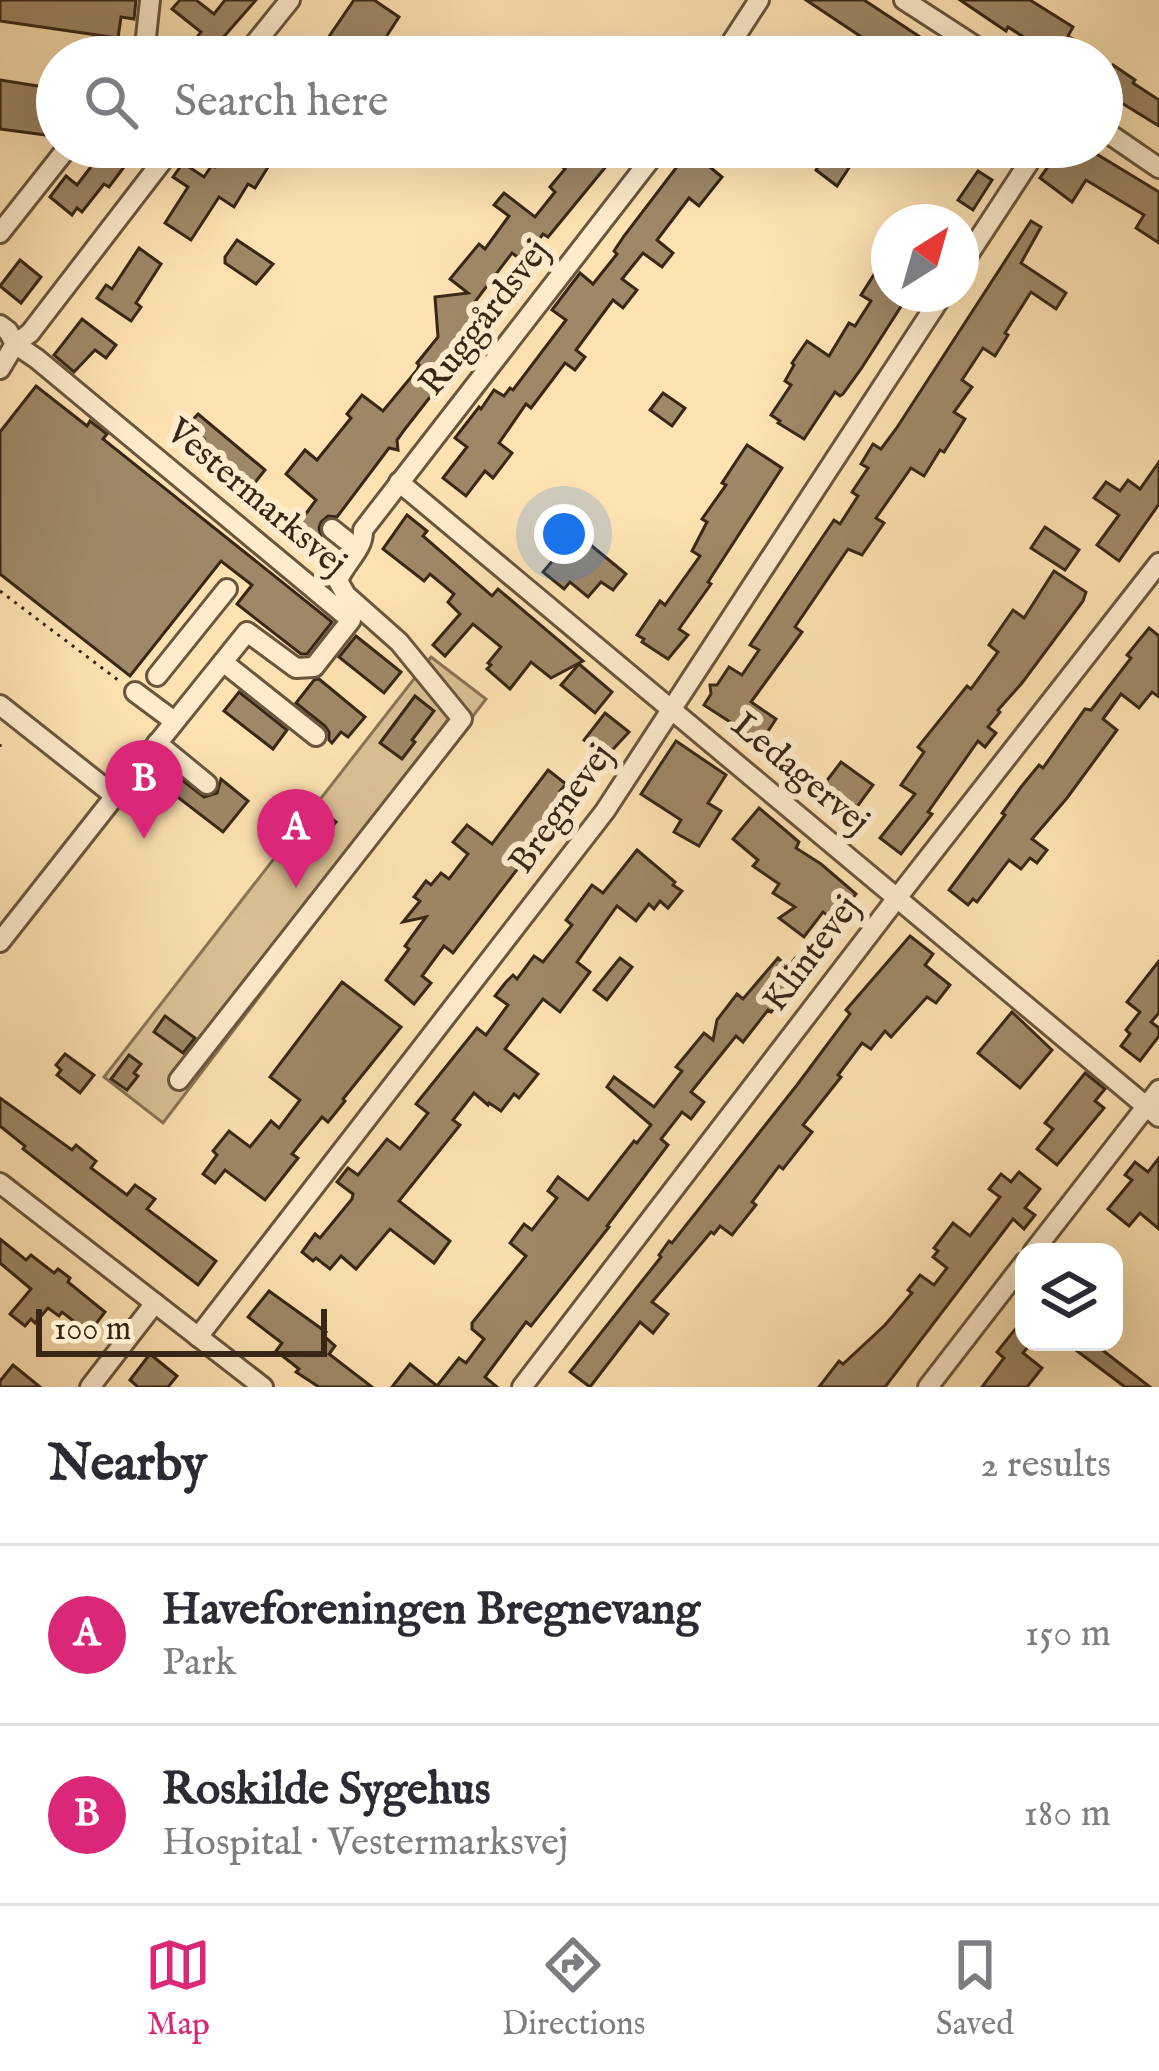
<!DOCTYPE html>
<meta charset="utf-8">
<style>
body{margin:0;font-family:"IM FELL English",serif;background:#f2f2f3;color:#2b2b33}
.controls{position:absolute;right:36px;bottom:36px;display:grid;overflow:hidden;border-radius:24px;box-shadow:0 12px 48px #0002}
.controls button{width:108px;height:108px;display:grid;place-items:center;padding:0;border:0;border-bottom:3px solid #e1e1e2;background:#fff;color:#2b2b33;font:60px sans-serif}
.compass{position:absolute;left:871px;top:204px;width:108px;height:108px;border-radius:50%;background:#fff;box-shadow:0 12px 48px #0002;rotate:37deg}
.scale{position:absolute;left:36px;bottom:30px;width:291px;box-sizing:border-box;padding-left:12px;border:6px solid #382716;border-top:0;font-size:33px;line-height:42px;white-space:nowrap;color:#382716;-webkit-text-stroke:9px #feeccd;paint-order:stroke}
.you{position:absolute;left:564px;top:534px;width:42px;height:42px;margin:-30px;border:9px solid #fff;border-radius:50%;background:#1a73e8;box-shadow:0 0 0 18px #1a73e833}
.badge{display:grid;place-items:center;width:78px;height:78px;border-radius:50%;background:#db2777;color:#fff;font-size:39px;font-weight:700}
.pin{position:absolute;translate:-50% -99px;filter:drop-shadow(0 3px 6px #0008)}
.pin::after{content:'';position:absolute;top:63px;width:42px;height:36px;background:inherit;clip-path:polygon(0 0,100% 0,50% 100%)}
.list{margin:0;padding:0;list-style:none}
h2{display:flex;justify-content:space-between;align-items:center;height:156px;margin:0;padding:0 48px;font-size:51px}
h2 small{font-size:39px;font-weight:400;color:#7c7c81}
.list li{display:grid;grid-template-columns:78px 1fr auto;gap:36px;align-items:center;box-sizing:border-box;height:180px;padding:0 48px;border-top:3px solid #e1e1e2}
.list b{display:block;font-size:45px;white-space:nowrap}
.list p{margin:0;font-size:39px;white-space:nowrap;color:#7c7c81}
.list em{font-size:39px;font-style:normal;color:#7c7c81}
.icon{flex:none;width:66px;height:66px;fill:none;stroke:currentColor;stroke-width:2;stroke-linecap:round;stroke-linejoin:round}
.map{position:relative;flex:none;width:1159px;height:1387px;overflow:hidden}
.search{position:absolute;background:#fff;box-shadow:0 12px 48px #0002;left:36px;right:36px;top:36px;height:132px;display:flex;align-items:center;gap:30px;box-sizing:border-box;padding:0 42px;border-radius:66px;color:#7c7c81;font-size:45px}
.sheet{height:516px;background:#fff}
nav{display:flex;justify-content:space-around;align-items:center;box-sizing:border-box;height:168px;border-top:3px solid #e1e1e2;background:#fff;font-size:33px;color:#7c7c81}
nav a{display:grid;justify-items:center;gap:6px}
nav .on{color:#db2777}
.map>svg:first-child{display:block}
.green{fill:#dcc297;stroke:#8a7456;stroke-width:3}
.building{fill:#9f8867;stroke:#382716;stroke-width:3}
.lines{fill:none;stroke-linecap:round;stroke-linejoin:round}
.minor-casing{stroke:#6a563d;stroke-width:24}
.path{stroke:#382716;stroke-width:3;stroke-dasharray:3 6;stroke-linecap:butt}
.minor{stroke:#feeccd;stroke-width:18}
.labels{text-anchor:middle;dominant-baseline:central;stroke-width:12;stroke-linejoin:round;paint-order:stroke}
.street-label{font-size:36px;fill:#382716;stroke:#feeccd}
</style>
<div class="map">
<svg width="1159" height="1387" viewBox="0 0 1159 1387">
<rect width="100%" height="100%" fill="#fee2b2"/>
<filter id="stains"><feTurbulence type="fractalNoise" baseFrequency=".00167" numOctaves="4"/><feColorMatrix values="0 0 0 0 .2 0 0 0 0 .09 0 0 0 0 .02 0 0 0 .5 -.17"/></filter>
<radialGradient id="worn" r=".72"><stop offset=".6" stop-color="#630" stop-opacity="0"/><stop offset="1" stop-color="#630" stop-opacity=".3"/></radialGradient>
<path class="green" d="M431 657 486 699 163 1123 104 1077Z"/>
<g class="building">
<path d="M0 0H136L134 19 121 17 118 38 0 21Z"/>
<path d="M180 0H196L214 14 225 0H256L206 57H182L201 32 172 9Z"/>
<path d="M354 0H374L399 17 375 54 359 43 349 57H315Z"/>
<path d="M806 0H864L920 37 906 57H900L875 40 872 44Z"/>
<path d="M960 0H1030L1073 27 1068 36 1101 57H1055L1008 27 1006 31Z"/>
<path d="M1113 65 1135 80 1133 83 1159 100V126L1102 91V81Z"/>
<path d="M0 80 57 89 56 111 49 110 46 135 0 129Z"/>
<path d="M82 147H139L109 187 104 184 82 212 77 208 72 215 50 197 66 176 77 185 97 159Z"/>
<path d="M228 147H255L273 159 255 188 248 184 234 207 219 197 191 240 165 223 188 187 173 177 183 163 204 177 212 165 215 167Z"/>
<path d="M537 147H622L548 237 543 234 523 261 512 253 474 303 492 318 405 429 397 440 398 450 389 448 337 517 328 516 321 522 319 528 321 537 308 552 293 541 298 535 293 531 316 500 286 474 305 450 317 460 351 418 347 414 362 395 383 411 417 370 419 365 417 363 438 337 435 297 468 293 450 279 479 244 485 249 509 216 494 205 504 193 535 217 555 192 550 187 565 169Z"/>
<path d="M692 147H728L711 168 722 177 699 206 689 198 657 240 673 253 662 267 643 253 622 279 637 290 623 308 613 300 576 350 585 357 575 370 565 363 531 408 526 404 499 443 512 453 493 478 485 471 466 496 443 478 467 447 455 438 479 407 481 409 494 390 504 396 510 388 513 390 566 320 552 310 580 273 593 284 617 254 614 251 624 236Z"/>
<path d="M792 147H840L856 157 837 186 816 170 819 165Z"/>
<path d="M1067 147H1085L1159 192V243L1136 228 1144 215 1086 180 1072 202 1040 178 1052 161 1057 164Z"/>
<path d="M978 171 992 180 973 210 958 200Z"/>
<path d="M1031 221 1041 227 1021 263 1066 293 1056 309 1031 292 1005 333 1008 335 995 356 983 348 962 380 972 387 954 412 965 419 944 452 940 450 924 476 911 468 876 518 884 523 862 555 848 549 795 627 802 632 751 702 776 719 761 742 704 705 711 694 710 685H717L729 667 742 675 759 650 750 645 834 520 840 524 858 496 852 492 868 468 861 464 873 444 881 449 896 429Z"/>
<path d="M237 240 273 264 256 284 225 263V257Z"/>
<path d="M139 248 161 264 136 303 141 307 131 321 97 298 106 285 112 289Z"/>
<path d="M889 251V294H909L861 369 843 394 840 396 835 392 804 439 778 423 780 421 771 415 791 385 785 381 794 365 792 363 807 341 829 356 849 323 855 326 871 301 861 295Z"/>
<path d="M20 260 41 277 21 303 0 286Z"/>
<path d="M82 319 116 345 106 358 95 350 74 372 54 355Z"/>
<path d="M36 386 87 426 90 421 107 434 103 439 332 622 307 654H301L237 604 252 585 221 561 130 676 0 574V432Z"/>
<path d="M663 393 685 408 672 426 650 410Z"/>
<path d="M198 414 265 470 249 490 197 447 204 439 188 425Z"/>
<path d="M747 445 782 468 708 582 711 584 679 629 688 635 668 659 642 642 644 639 637 635 660 601 665 605 700 556 692 551 707 522 702 519 726 485 722 483Z"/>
<path d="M1159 462V504L1119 561 1097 545 1119 515 1094 498 1106 482 1120 491 1128 480 1140 489Z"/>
<path d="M407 515 427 531 423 536 492 596 498 589 583 661 551 678 531 662 510 689 487 669 491 665 488 663 501 647 473 624 445 656 433 645 460 614 448 602 454 594 430 574 424 581 383 549Z"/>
<path d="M1045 527 1079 550 1065 570 1031 548Z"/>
<path d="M576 533 626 574 613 590 601 582 588 597 570 582 564 589 543 572Z"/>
<path d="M1054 571 1086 592 1083 601 1022 683 998 710 1000 712 988 727 996 733 985 747 978 741 928 812 932 814 901 854 880 838 915 794 901 785 924 752 918 747 967 686 971 689 998 652 989 645 1013 610 1024 618Z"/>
<path d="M1149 628 1159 636V697L1152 692 1139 708 1121 694 1103 719 1117 730 1067 798 1032 839 1047 850 1037 863 1030 858 1021 869 1009 860 977 902 973 899 968 905 949 890 1005 815 1002 813 1021 787 1039 765 1043 768 1085 709 1091 710 1131 658 1127 655Z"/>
<path d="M356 636 401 672 384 693 339 657Z"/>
<path d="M579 664 612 692 595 713 561 685Z"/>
<path d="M319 679 365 717 348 737 341 732 332 743 329 740V732L325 726 296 703 314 680Z"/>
<path d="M239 692 287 730 273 749 224 711Z"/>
<path d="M415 696 434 711 412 740 415 742 402 759 380 743Z"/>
<path d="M605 713 629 732 604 759 587 746 589 743 584 740Z"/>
<path d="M676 741 726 775 708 803 721 811 699 846 674 832 681 820 641 794Z"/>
<path d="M841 762 873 785 851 815 819 791Z"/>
<path d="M168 769 204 797 217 793 221 779 248 801 223 832 158 782Z"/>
<path d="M548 770 566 784 560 791 568 798 559 809 566 814 553 830 548 829 453 953 444 946 422 976 431 983 414 1004 386 980 409 949 405 946 426 917 403 922 420 901 414 897 426 881 431 885 441 873 449 879 468 854 453 842 467 825 492 844Z"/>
<path d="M759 808 799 842 796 848 821 864 856 894 836 918 833 919 823 912 804 937 779 918 795 907 773 893 779 884 753 866 758 860 733 839Z"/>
<path d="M322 811 336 822 299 867 287 859Z"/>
<path d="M637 850 675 882 673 885 682 891 668 908 660 901 654 909 649 904 636 921 617 906 577 962 590 972 560 1012 543 999 505 1049 538 1074 519 1098 514 1094 501 1111 489 1103 488 1105 474 1093 453 1120 460 1125 399 1201 450 1241 434 1263 390 1229 356 1269 341 1256 330 1269 316 1258 313 1261 302 1252 315 1234 320 1238 352 1199 353 1194 337 1182 348 1168 358 1175 387 1139 400 1149 428 1113 416 1104 477 1028 486 1035 508 1005 495 996 506 982 513 975 517 979 534 956 543 962 572 925 566 920 592 885 603 893Z"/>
<path d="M910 936 933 954 925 965 950 985 936 1003 927 997 891 1037 885 1031 871 1049 862 1043 838 1075 841 1077 803 1125 812 1132 783 1169 779 1166 752 1202 756 1205 732 1235 720 1226 714 1234 711 1232 652 1302 668 1314 653 1333 640 1322 590 1387 570 1372 661 1257 659 1255 669 1241 672 1243 797 1085 850 1014 846 1010Z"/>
<path d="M797 956 809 966 771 1012 768 1010 743 1042 736 1036 691 1092 704 1102 691 1119 682 1112 661 1139 668 1145 607 1226 609 1227 531 1326 526 1322 485 1377 497 1387H392L410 1364 437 1386 459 1358 466 1363 484 1339 472 1329V1323L526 1256 510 1243 524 1224 532 1230 557 1198 548 1191 558 1177 588 1200 634 1141 637 1143 651 1125 607 1087 614 1077 654 1107 682 1071 676 1067 704 1033 713 1040 717 1020 737 994 743 999 778 958 788 967Z"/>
<path d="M620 958 632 967 607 1000 594 990Z"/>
<path d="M1159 961V1013L1151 1022 1159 1028V1036L1140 1061 1121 1046 1130 1034 1126 1030 1140 1012 1127 1002Z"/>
<path d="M342 982 401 1027 343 1099 345 1101 328 1122 322 1117 292 1154 298 1158 265 1200 225 1170 215 1183 203 1174 217 1155 213 1151 229 1131 250 1147 271 1121 279 1128 300 1100 270 1077Z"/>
<path d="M1012 1012 1052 1050 1020 1088 978 1053Z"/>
<path d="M165 1016 195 1038 183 1053 154 1032Z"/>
<path d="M65 1054 94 1075 80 1093 57 1075 61 1070 56 1065Z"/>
<path d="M129 1055 141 1064 134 1073 138 1076 127 1090 111 1079Z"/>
<path d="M1085 1073 1105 1089 1095 1101 1104 1108 1057 1165 1037 1149 1053 1129 1045 1123Z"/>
<path d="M0 1098 72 1150 76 1145 96 1161 91 1168 127 1195 135 1185 155 1199 147 1209 216 1261 198 1285 23 1149 25 1146 0 1126Z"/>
<path d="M1159 1158V1229L1140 1213 1129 1226 1108 1209 1132 1180 1125 1175 1135 1162 1148 1172Z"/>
<path d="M1019 1172 1040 1189 1025 1208 1035 1215 1024 1229 1013 1219 885 1387H819L839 1361 843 1364 885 1325 912 1293 908 1290 920 1275 934 1285 947 1268 933 1257 938 1251 934 1248 953 1223 970 1236 1000 1197 989 1189 1001 1174 1011 1182Z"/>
<path d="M0 1239 26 1260 31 1255 54 1273 58 1269 70 1278 68 1282 105 1312 89 1333 62 1312 59 1316 48 1308 35 1323 31 1319 25 1326 10 1314 31 1289 0 1263Z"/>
<path d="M269 1291 326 1332 323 1335 335 1346 329 1354 372 1387H319L296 1372 299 1369 276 1351 282 1343 248 1317Z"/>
<path d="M1024 1318V1342H1032L1023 1353 1042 1368 1027 1387H982L1004 1358 997 1352Z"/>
<path d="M1065 1342H1092L1150 1387H1125Z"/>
<path d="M150 1354 177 1376 168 1387H138L130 1380Z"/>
<path d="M13 1365 40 1387H0V1381Z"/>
</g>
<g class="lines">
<g class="minor-casing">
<g id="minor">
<path d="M904 0 992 57"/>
<path d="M138 57 146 37 150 0"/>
<path d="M244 57 290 0"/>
<path d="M722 57 759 0"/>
<path d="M1102 129 1159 168"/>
<path d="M0 233 68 147"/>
<path d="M961 266 1039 147"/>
<path d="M0 325 8 331 15 344 0 369"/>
<path d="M399 482 1159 1117"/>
<path d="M332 529 347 541"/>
<path d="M223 662 316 736"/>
<path d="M157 676 227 589"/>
<path d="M135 692 174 721"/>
<path d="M0 705 115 796 0 942"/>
<path d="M157 743 207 784"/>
<path d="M115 796 247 632 296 668 314 667 351 620 37 359 15 344 30 333 173 147"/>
<path d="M179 1080 462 719 399 642 346 595 338 581C344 563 364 550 363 530L660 147"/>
<path d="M0 1183 263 1387"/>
<path d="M1033 1252 1159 1090"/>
<path d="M198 1337 605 811 943 294"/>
<path d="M90 1387 155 1303"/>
<path d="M522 1387 897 898 1159 563"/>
<path d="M928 1387 1024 1263"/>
</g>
</g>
<g class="path">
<path d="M0 591 118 680"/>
<path d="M0 744V748"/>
</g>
<use href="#minor" class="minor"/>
</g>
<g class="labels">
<g class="street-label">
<text transform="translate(485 318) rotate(-52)">Ruggårdsvej</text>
<text transform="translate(256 498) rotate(40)">Vestermarksvej</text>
<text transform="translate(800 774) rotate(40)">Ledagervej</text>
<text transform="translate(562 809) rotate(-54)">Bregnevej</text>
<text transform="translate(812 954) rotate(-53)">Klintevej</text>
</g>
</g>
<rect width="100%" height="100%" filter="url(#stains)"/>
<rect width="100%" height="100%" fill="url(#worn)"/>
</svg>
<div class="controls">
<button><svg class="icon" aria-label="layers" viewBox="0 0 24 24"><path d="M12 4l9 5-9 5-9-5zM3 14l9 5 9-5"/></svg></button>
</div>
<svg class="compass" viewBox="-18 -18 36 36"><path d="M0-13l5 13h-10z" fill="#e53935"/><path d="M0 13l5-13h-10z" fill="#7c7c81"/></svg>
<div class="scale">100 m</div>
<div class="you"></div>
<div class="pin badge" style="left:296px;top:888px">A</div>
<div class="pin badge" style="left:144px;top:839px">B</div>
<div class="search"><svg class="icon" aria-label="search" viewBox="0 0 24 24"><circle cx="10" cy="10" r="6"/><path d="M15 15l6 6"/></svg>Search here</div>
</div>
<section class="sheet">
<h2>Nearby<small>2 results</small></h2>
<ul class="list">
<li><span class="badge">A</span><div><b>Haveforeningen Bregnevang</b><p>Park</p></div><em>150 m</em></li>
<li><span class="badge">B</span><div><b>Roskilde Sygehus</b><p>Hospital · Vestermarksvej</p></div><em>180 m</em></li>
</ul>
</section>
<nav>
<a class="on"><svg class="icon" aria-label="map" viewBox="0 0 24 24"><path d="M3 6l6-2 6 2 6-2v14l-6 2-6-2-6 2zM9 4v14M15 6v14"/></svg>Map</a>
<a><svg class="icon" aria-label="directions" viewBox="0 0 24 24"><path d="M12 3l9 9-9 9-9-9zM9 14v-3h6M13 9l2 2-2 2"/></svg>Directions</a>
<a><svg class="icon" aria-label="saved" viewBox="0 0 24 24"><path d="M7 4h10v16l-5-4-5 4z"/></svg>Saved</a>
</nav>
